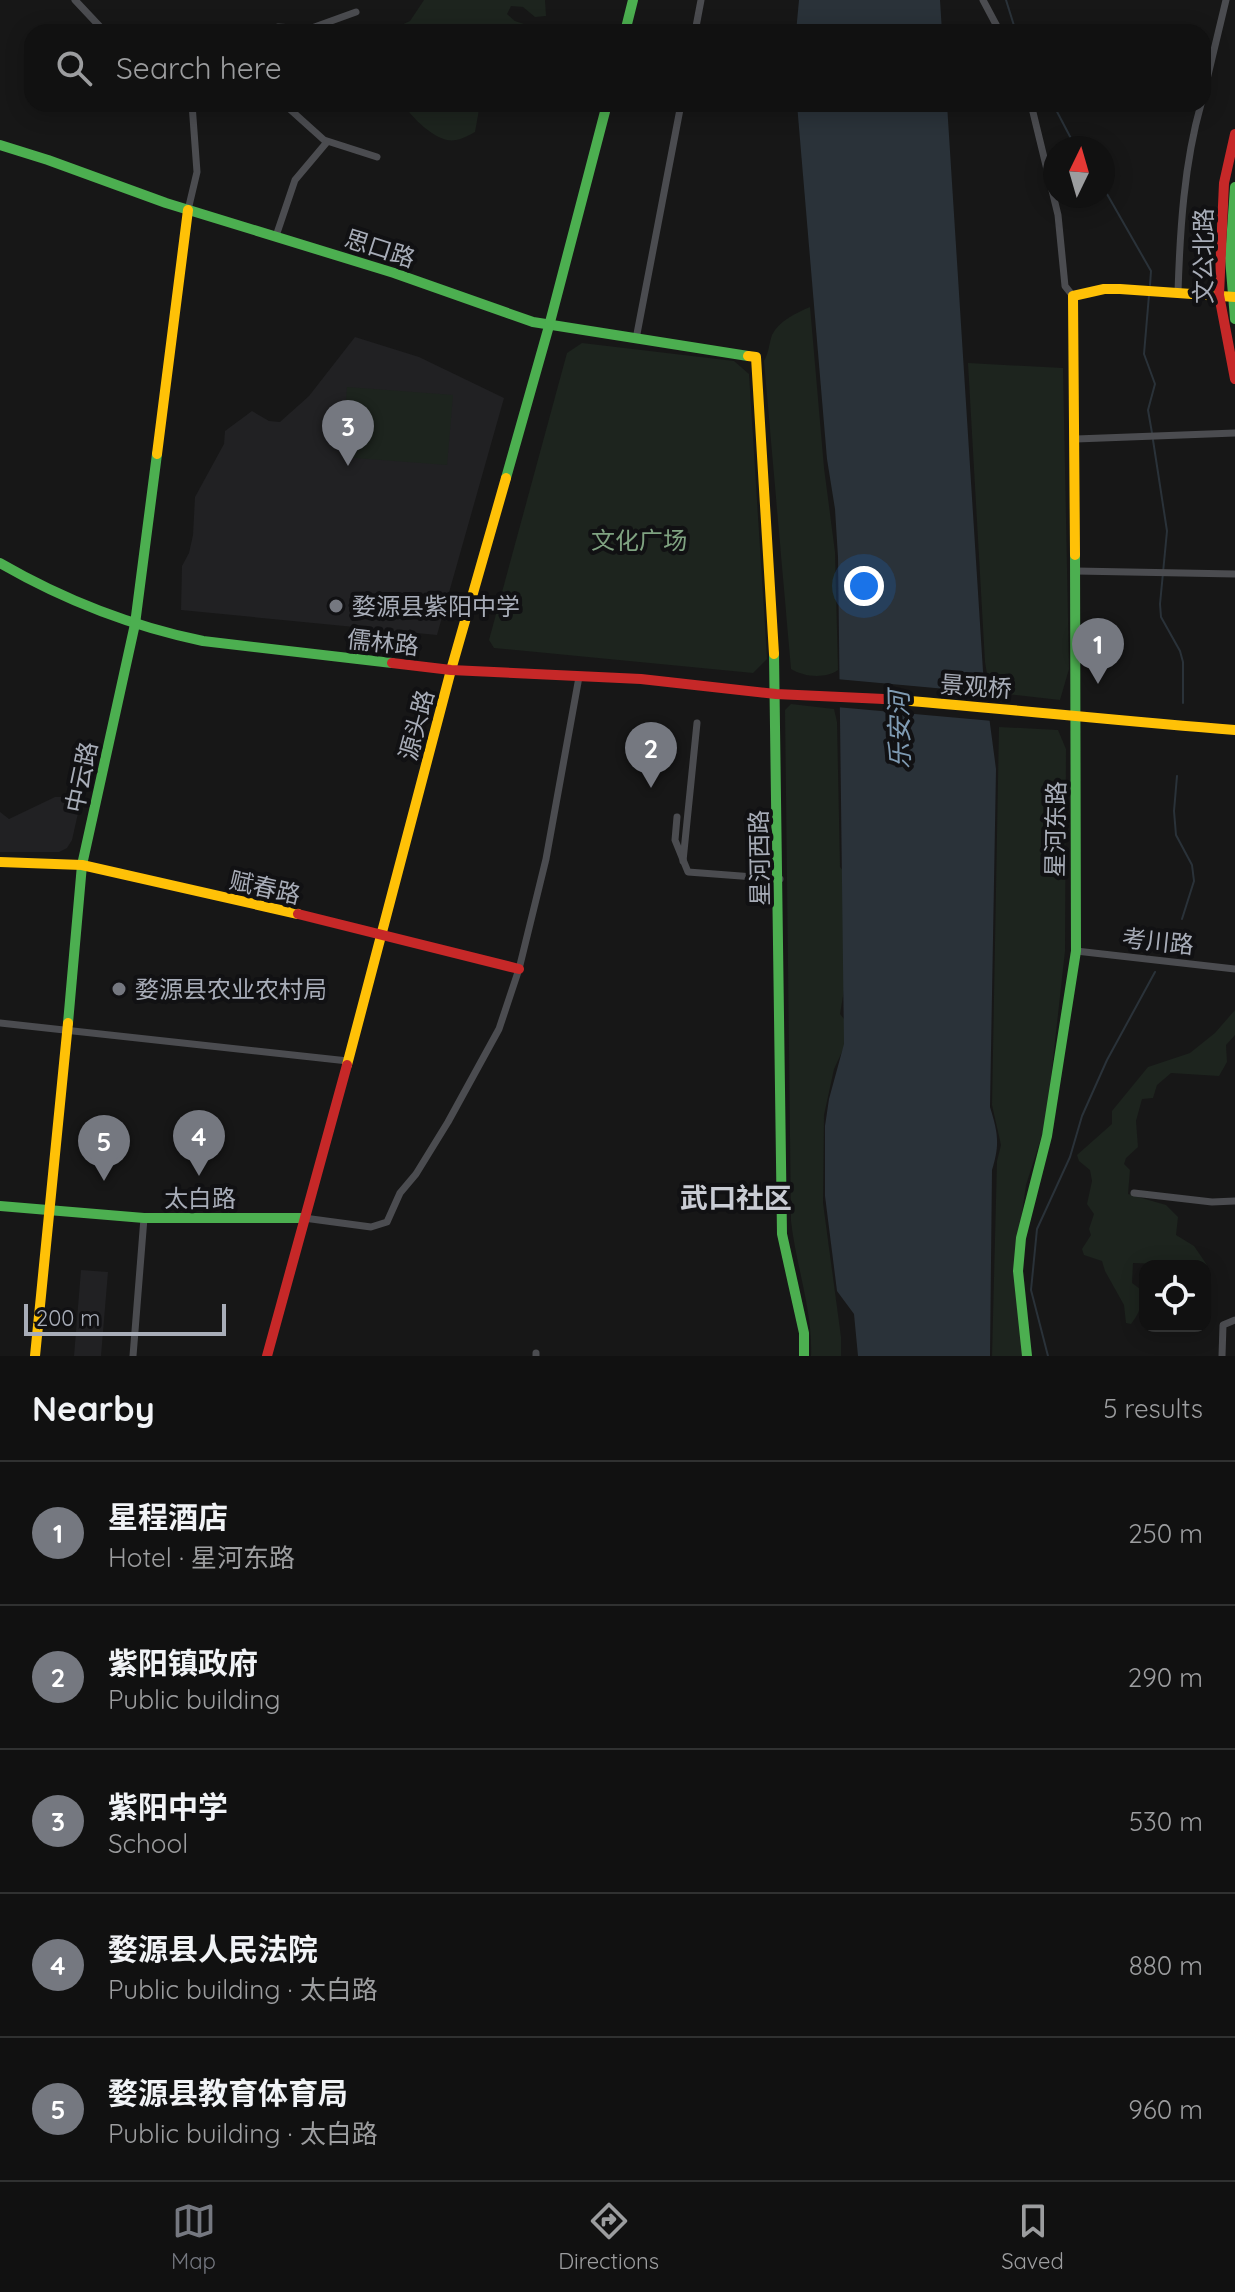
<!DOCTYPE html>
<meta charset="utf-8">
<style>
body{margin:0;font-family:Quicksand,"Noto Sans SC",sans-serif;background:#1a1a1a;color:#f1f3f6}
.controls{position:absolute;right:24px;bottom:24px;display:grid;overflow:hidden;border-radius:16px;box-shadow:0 4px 20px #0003}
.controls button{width:72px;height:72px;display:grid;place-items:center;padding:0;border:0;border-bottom:2px solid #303131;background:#111;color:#f1f3f6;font:40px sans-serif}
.compass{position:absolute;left:1043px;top:136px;width:72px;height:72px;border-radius:50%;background:#111;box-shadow:0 4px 20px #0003;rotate:5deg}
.scale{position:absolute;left:24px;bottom:20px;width:202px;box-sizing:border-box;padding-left:8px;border:4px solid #a8adb8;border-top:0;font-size:22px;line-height:28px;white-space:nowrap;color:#a8adb8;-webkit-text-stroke:6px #111113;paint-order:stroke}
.you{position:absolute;left:864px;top:586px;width:28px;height:28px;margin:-20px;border:6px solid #fff;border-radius:50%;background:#1a73e8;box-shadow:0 0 0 12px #1a73e833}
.badge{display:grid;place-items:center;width:52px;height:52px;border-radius:50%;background:#757880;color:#fff;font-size:26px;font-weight:700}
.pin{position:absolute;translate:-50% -66px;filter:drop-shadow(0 2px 4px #0008)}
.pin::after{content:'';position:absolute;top:42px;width:28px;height:24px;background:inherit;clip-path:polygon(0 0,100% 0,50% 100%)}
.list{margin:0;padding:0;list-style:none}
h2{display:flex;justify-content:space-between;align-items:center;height:104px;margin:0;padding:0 32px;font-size:34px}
h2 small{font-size:26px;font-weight:400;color:#9c9d9f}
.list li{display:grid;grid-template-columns:52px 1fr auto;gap:24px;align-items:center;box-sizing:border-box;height:144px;padding:0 32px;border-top:2px solid #303131}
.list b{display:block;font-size:30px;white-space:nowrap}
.list p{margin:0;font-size:26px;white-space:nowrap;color:#9c9d9f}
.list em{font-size:26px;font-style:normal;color:#9c9d9f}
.icon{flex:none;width:44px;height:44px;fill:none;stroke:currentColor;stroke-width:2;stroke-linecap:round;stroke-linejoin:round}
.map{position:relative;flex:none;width:1235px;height:1356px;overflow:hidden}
.search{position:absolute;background:#111;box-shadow:0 4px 20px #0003;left:24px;right:24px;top:24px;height:88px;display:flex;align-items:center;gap:20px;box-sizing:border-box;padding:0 28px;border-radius:24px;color:#9c9d9f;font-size:30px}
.sheet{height:824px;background:#111}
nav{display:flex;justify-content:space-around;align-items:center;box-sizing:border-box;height:112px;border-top:2px solid #303131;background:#111;font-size:22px;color:#9c9d9f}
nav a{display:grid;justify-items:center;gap:4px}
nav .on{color:#757880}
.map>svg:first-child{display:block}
.built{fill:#212123}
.green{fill:#1d241e}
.water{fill:#2a3239}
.pier{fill:#171717}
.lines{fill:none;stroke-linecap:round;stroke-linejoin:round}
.stream{stroke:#2a3239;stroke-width:2}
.street{stroke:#4b4c50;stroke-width:7}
.fast{stroke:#4caf50;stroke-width:10}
.slow{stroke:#ffc107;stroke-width:10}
.jam{stroke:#c62828;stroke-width:10}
.poi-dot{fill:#757880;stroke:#111113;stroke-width:3}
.labels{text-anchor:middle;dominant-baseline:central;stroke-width:8;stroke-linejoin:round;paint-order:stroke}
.street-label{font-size:24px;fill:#a8adb8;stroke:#111113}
.park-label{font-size:24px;fill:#7fa381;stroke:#111113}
.poi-label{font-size:24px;fill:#a8adb8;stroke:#111113;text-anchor:start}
.water-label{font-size:26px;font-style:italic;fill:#7f9bb3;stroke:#111113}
.quarter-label{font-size:28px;font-weight:bold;fill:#c9ccd4;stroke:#111113}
</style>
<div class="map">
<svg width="1235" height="1356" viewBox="0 0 1235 1356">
<rect width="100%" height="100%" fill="#171717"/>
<g class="built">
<path d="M355 337 419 357 504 398 437 635 181 610 182 566 189 553 193 535 195 497 224 444 225 431 252 411 269 421 280 422 309 396Z"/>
<path d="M55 797H69L81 800 72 840 67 848 59 852H0V812L9 819Z"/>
<path d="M81 1270 108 1272 101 1356H74Z"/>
</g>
<g class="green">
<path d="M424 0H545L546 16 535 17 523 7 511 6 507 14 515 21 547 32H393L397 27 410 21Z"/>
<path d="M403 104H480L475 132C469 135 463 139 456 140 438 144 413 119 403 104Z"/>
<path d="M810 307 824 468 835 552 838 670C825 679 804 677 791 669L764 361C769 352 769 344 772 335 779 321 796 313 810 307Z"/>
<path d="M582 343 734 361 749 374 767 659 753 673 494 648 489 640 567 353Z"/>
<path d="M968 363 1063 368 1069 669 1060 700 990 692 985 662Z"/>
<path d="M347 387 453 395 447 465 342 457Z"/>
<path d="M791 704 834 709 837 722 840 867 850 880 847 972 840 1014 847 1023V1041L834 1069 824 1115 823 1203 841 1337V1356H811C813 1311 796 1266 791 1221L785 710Z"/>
<path d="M999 727 1058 730 1066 749 1065 951 1046 1123 1026 1185 1014 1268 1023 1356H992L997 1161 1001 1145 992 1105Z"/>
<path d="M1235 1010V1035L1226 1045 1227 1062 1219 1076 1171 1073 1157 1085 1153 1098 1142 1099 1136 1121 1138 1147 1126 1158 1124 1164 1130 1170 1128 1194 1166 1205 1178 1217 1176 1235 1194 1246 1207 1265 1205 1268V1266L1133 1263 1132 1283 1140 1289C1143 1305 1140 1312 1131 1324L1126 1323 1124 1305 1105 1271 1102 1261 1084 1255 1082 1249 1091 1235 1089 1229 1094 1214 1087 1204 1092 1181 1090 1170 1079 1161 1077 1155 1112 1124V1111L1148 1067 1190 1053 1215 1033Z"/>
</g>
<g class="water">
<path d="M799 0H940L942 32H796Z"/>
<path d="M797 104H947L983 671 996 769 990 1107C998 1133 1000 1144 992 1170L990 1356H858L854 1314 837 1291 825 1196V1126L829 1099 844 1044 838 557 835 509 827 459Z"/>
</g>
<path class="pier" d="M836 679 990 693 993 721 836 707Z"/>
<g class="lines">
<g class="stream">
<path d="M1006 0 1016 32"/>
<path d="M1053 104 1076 148"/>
<path d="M1103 187 1151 271 1150 285"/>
<path d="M1149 295 1144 354 1155 384 1148 410 1152 433"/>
<path d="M1153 440 1167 531 1160 604 1161 617 1180 651 1183 662V703"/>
<path d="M1177 776 1174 811 1176 835 1192 865 1194 881 1182 919"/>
<path d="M1048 1356 1031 1290 1037 1229 1070 1157 1082 1116 1107 1060 1155 972"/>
</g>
<g class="street">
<path d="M75 0 105 32"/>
<path d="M983 0 1000 32"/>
<path d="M267 32 278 27 309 29 356 12"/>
<path d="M695 32 701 0"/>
<path d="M1203 96 1226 0"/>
<path d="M284 104 324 140 377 157"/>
<path d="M1031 104 1058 215 1065 286 1073 296"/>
<path d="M188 210 197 172 192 104"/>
<path d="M276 236 295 180 327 142"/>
<path d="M1178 292C1180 230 1184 164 1201 104"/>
<path d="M636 339 681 104"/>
<path d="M1076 439 1235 433"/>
<path d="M1076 571 1235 574"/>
<path d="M677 817 675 840 688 872 780 879"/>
<path d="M683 861 697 723"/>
<path d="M1076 951 1235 969"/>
<path d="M0 1023 348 1061"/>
<path d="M1134 1193 1212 1202 1235 1201"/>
<path d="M304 1218 371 1227 387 1222 400 1193 416 1174 448 1122 499 1029 519 969 546 859 579 677"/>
<path d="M536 1353V1356"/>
<path d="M133 1356 144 1218"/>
<path d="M1222 1356 1223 1325 1235 1320"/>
</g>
<g class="fast">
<path d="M625 32 633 0"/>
<path d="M0 145 48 160 166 203 394 273 533 322 748 356"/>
<path d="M1235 187 1230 258 1235 319"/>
<path d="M506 478 549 326 607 104"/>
<path d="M0 563C64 600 131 626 203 641L392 663"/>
<path d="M774 654 782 1234 804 1333V1356"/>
<path d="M68 1023 82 865 135 624 157 454"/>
<path d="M0 1206 144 1218H304"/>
<path d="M1027 1356 1018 1271 1021 1238 1047 1136 1076 951 1075 555"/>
</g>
<g class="slow">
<path d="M748 356 756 357 774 654"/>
<path d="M157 454 188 210"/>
<path d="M1075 555 1073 296 1104 289H1120L1235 297"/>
<path d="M884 699C1001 708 1118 721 1235 730"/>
<path d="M0 862 82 865 298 914"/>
<path d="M347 1065 451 670 506 478"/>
<path d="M35 1356 68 1023"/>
</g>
<g class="jam">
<path d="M1235 134 1224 183 1219 295 1235 379"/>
<path d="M392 663 451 670 641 679 776 694 884 699"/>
<path d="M298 914 519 969"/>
<path d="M267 1356 347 1065"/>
</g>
</g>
<g class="poi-dot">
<circle cx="336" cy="606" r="8"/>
<circle cx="119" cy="989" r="8"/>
</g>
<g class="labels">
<g class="street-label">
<text transform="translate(380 248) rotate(18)">思口路</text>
<text transform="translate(1203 256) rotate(-90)">文公北路</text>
<text transform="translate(383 642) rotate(6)">儒林路</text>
<text transform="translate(976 686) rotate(4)">景观桥</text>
<text transform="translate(416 725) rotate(-75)">源头路</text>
<text transform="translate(81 777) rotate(-78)">中云路</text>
<text transform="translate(1055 829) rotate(-89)">星河东路</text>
<text transform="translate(759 858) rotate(-91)">星河西路</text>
<text transform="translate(265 887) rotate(13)">赋春路</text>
<text transform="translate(1158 941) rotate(6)">考川路</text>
<text x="200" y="1198">太白路</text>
</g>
<g class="park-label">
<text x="639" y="540">文化广场</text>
</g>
<g class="poi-label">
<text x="352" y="606">婺源县紫阳中学</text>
<text x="135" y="989">婺源县农业农村局</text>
</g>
<g class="water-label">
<text transform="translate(899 730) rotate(-91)">乐安河</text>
</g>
<g class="quarter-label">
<text x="736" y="1197">武口社区</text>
</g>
</g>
</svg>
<div class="controls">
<button><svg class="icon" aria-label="locate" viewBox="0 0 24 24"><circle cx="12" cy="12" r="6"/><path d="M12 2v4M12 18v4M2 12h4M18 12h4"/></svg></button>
</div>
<svg class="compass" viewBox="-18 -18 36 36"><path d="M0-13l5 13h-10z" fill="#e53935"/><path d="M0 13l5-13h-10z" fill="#9c9d9f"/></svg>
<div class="scale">200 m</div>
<div class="you"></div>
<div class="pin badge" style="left:1098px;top:684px">1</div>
<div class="pin badge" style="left:651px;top:788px">2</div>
<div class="pin badge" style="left:348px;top:466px">3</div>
<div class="pin badge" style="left:199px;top:1176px">4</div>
<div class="pin badge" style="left:104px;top:1181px">5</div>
<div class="search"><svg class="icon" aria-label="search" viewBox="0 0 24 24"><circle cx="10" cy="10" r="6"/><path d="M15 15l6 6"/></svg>Search here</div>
</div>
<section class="sheet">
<h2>Nearby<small>5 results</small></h2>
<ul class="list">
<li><span class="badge">1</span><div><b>星程酒店</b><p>Hotel · 星河东路</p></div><em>250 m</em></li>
<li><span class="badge">2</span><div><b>紫阳镇政府</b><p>Public building</p></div><em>290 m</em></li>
<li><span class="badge">3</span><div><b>紫阳中学</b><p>School</p></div><em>530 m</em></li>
<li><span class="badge">4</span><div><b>婺源县人民法院</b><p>Public building · 太白路</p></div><em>880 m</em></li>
<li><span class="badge">5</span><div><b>婺源县教育体育局</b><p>Public building · 太白路</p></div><em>960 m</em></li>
</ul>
</section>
<nav>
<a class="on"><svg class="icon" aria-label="map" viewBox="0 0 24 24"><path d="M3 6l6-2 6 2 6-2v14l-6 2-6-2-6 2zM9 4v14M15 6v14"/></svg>Map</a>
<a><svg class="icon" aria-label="directions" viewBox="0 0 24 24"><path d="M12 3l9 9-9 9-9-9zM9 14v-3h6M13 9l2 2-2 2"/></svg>Directions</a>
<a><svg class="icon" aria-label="saved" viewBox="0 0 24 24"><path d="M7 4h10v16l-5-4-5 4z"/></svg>Saved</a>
</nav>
